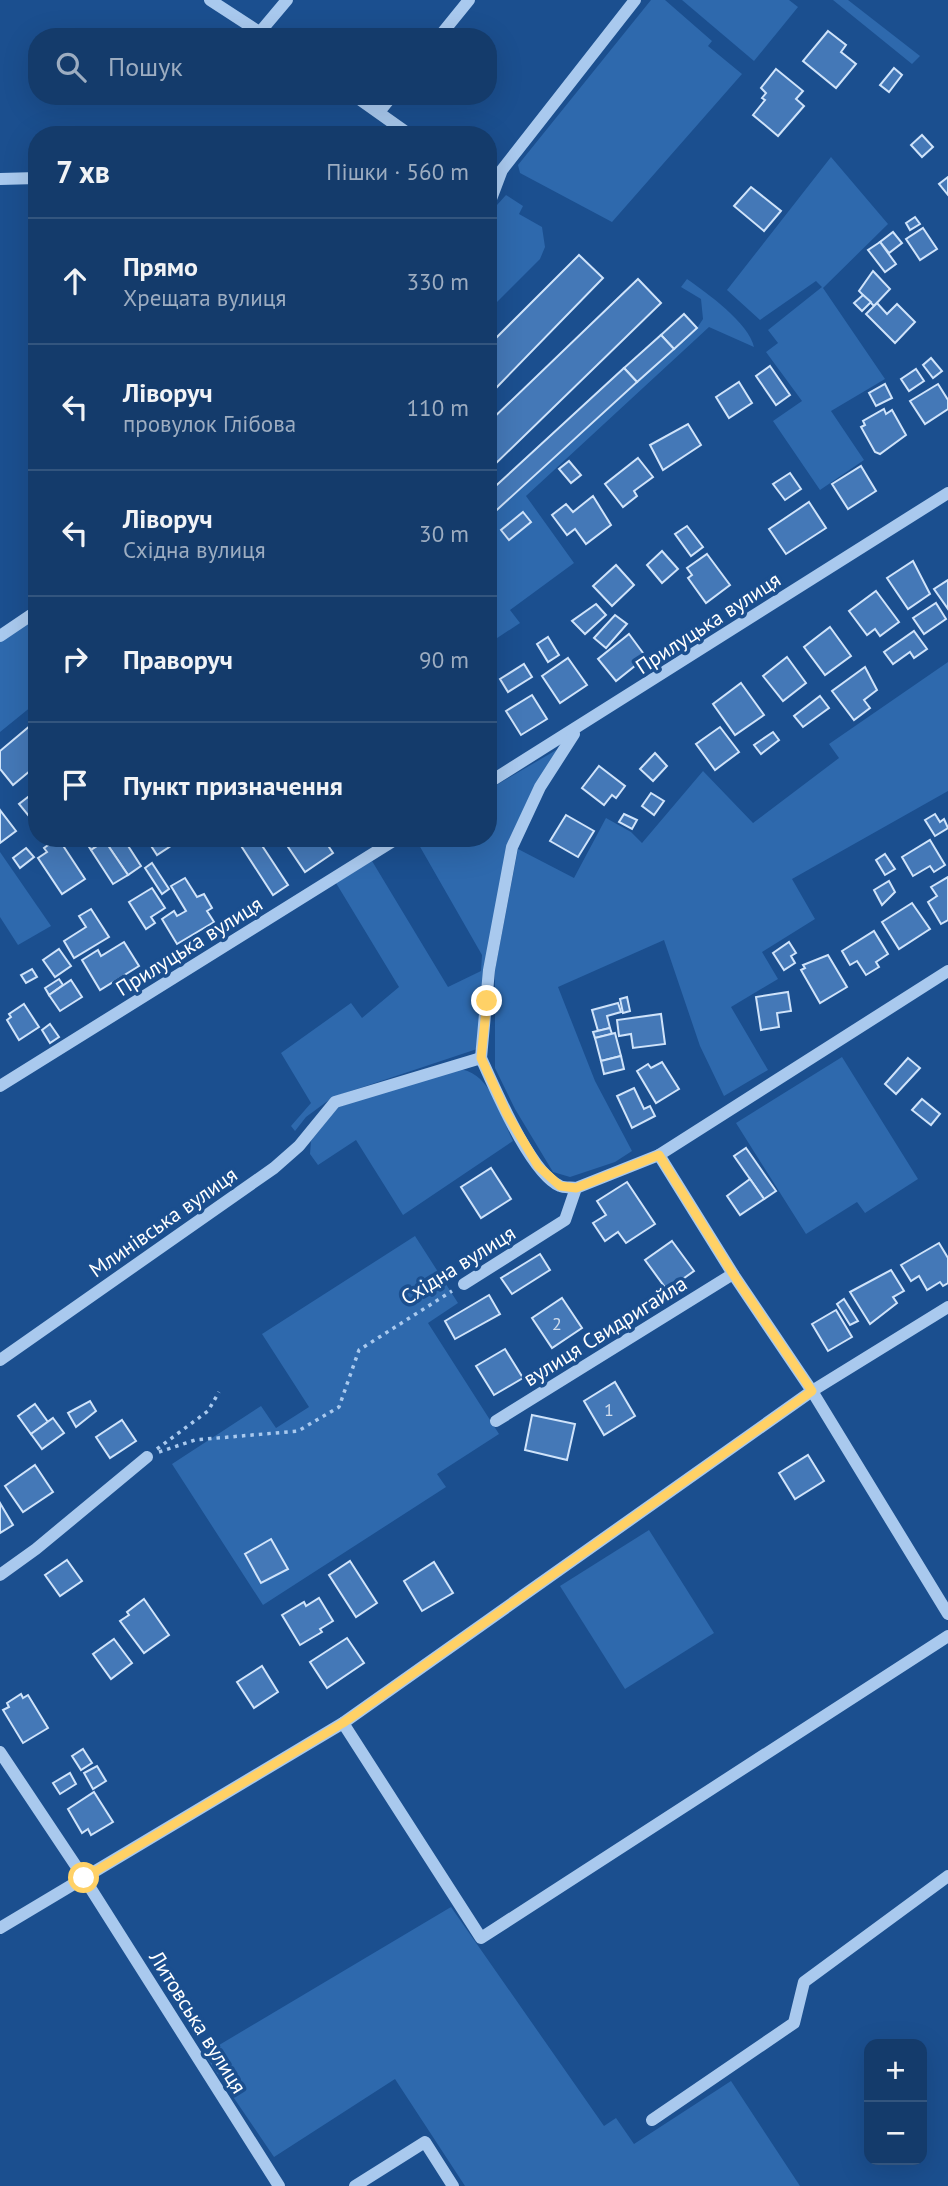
<!DOCTYPE html>
<html lang="uk">
<meta charset="utf-8">
<style>
body{margin:0;font-family:"PT Sans",sans-serif;background:#1d4271;color:#f1f3f6}
.controls{position:absolute;right:21px;bottom:21px;display:grid;overflow:hidden;border-radius:14px;box-shadow:0 7px 28px #0002}
.controls button{width:63px;height:63px;display:grid;place-items:center;padding:0;border:0;border-bottom:2px solid #33557e;background:#143b6b;color:#f1f3f6;font:35px sans-serif}
.stop{position:absolute;width:21px;height:21px;margin:-16px;border:5px solid #ffd166;border-radius:50%;background:#fff}
.stop.end{background:#ffd166;border-color:#fff;box-shadow:0 2px 7px #0008}
.list{margin:0;padding:0;list-style:none}
h2{display:flex;justify-content:space-between;align-items:center;height:91px;margin:0;padding:0 28px;font-size:30px}
h2 small{font-size:23px;font-weight:400;color:#9dadc1}
.list li{display:grid;grid-template-columns:46px 1fr auto;gap:21px;align-items:center;box-sizing:border-box;height:126px;padding:0 28px;border-top:2px solid #33557e}
.list b{display:block;font-size:26px;white-space:nowrap}
.list p{margin:0;font-size:23px;white-space:nowrap;color:#9dadc1}
.list em{font-size:23px;font-style:normal;color:#9dadc1}
.icon{flex:none;width:38px;height:38px;fill:none;stroke:currentColor;stroke-width:2;stroke-linecap:round;stroke-linejoin:round}
.map{position:relative;flex:none;width:948px;height:2186px;overflow:hidden}
.search{position:absolute;background:#143b6b;box-shadow:0 7px 28px #0002;left:28px;top:28px;width:469px;height:77px;display:flex;align-items:center;gap:18px;box-sizing:border-box;padding:0 24px;border-radius:28px;color:#9dadc1;font-size:26px}
.panel{position:absolute;background:#143b6b;box-shadow:0 7px 28px #0002;left:28px;top:126px;width:469px;height:721px;border-radius:28px}
.map>svg:first-child{display:block}
.green{fill:#2e69ad}
.building{fill:#4478b7;stroke:#cfe3fa;stroke-width:2}
.lines{fill:none;stroke-linecap:round;stroke-linejoin:round}
.path{stroke:#a9c9ee;stroke-width:3.5;stroke-dasharray:3.5 5;stroke-linecap:butt}
.minor{stroke:#a9c9ee;stroke-width:12}
.route{stroke:#ffd166;stroke-width:9}
.labels{text-anchor:middle;dominant-baseline:central;stroke-width:7;stroke-linejoin:round;paint-order:stroke}
.number-label{font-size:18px;fill:#d0dded}
.street-label{font-size:21px;fill:#fff;stroke:#1b4f8f}
</style>
<div class="map">
<svg width="948" height="2186" viewBox="0 0 948 2186">
<rect width="100%" height="100%" fill="#1b4f8f"/>
<g class="green">
<path d="M651 0H665L712 41 708 46 742 74 612 222 520 173 518 165Z"/>
<path d="M682 0H789L798 7 754 61Z"/>
<path d="M833 0H848L920 56 912 64Z"/>
<path d="M831 157 888 224 823 288 885 379 831 411 864 460 820 490 773 421 802 401 766 352 778 343 768 330 822 287 816 281 760 320 727 290Z"/>
<path d="M506 195 523 206 519 214 542 227 545 247 540 259 488 311V215Z"/>
<path d="M687 279C707 293 749 323 754 347L709 327 526 496 574 563 510 610 520 623 488 644V518L697 328 703 319 701 299 681 287Z"/>
<path d="M37 616V702L0 732V641Z"/>
<path d="M948 662V791L792 879 815 919 762 952 778 979 731 1007 768 1070 724 1096 700 1046 664 940 558 987 595 1081 632 1151 615 1162 570 1177 553 1172 515 1109 495 1068V970L518 849 574 878 606 818 631 832 642 843 703 771 753 823 839 758 829 744Z"/>
<path d="M558 749 507 845 477 1049 333 1097 306 1117 295 1131 291 1126 311 1103 281 1053 351 1003 362 1018 399 987 336 883 372 861 448 987 481 971 482 955 415 838H488V790Z"/>
<path d="M0 852 51 926 18 945 0 917Z"/>
<path d="M842 1057 918 1179 865 1213 857 1202 806 1234 736 1123Z"/>
<path d="M457 1069C490 1070 500 1115 513 1141L403 1215 356 1140 318 1165 310 1154 311 1141 338 1107Z"/>
<path d="M415 1236 458 1303 428 1323 499 1434 437 1474 446 1487 263 1605 172 1464 261 1406 276 1428 309 1407 262 1334Z"/>
<path d="M649 1530 714 1633 625 1689 560 1586Z"/>
<path d="M451 1907 604 2126 616 2118 634 2144 731 2081 800 2186H465L395 2079 274 2157 204 2054Z"/>
</g>
<g class="building">
<path d="M828 31 846 45 841 52 856 64 836 88 803 61Z"/>
<path d="M894 68 902 75 889 92 880 85Z"/>
<path d="M776 69 803 91 796 99 804 106 778 136 753 115 765 100 762 98 766 93 761 88Z"/>
<path d="M922 135 933 147 922 157 911 145Z"/>
<path d="M948 177V195L939 184Z"/>
<path d="M751 187 781 211 764 231 734 206Z"/>
<path d="M915 217 920 224 910 230 906 223Z"/>
<path d="M923 228 937 249 920 260 906 239Z"/>
<path d="M893 232 902 243 889 253 880 242Z"/>
<path d="M880 242 896 264 885 272 868 250Z"/>
<path d="M579 255 603 278 497 387 488 379V346Z"/>
<path d="M873 271 890 289 874 306 859 291Z"/>
<path d="M638 279 661 303 488 471V423Z"/>
<path d="M863 295 871 302 862 311 854 303Z"/>
<path d="M877 303 887 314 897 304 915 322 895 343 866 314Z"/>
<path d="M684 314 697 328 674 349 661 335Z"/>
<path d="M661 335 674 349 637 382 624 368Z"/>
<path d="M931 358 942 371 933 378 923 365Z"/>
<path d="M770 366 790 395 776 405 756 376Z"/>
<path d="M624 368 637 382 488 518V493Z"/>
<path d="M916 369 924 381 909 391 901 379Z"/>
<path d="M739 382 752 403 729 418 716 397Z"/>
<path d="M885 384 892 398 876 406 869 393Z"/>
<path d="M938 384 948 400V409L925 424 910 401Z"/>
<path d="M884 409 886 414 892 410 906 435 880 454 875 452 861 427 865 425 863 421Z"/>
<path d="M688 424 701 445 663 470 650 445Z"/>
<path d="M638 458 653 477 634 491 637 496 623 507 605 484Z"/>
<path d="M569 461 581 475 571 483 559 469Z"/>
<path d="M861 466 876 491 848 509 832 484Z"/>
<path d="M790 473 801 489 785 500 773 484Z"/>
<path d="M593 496 611 525 586 544 575 529 567 535 552 515 566 504 573 512Z"/>
<path d="M809 502 826 528 786 554 769 529Z"/>
<path d="M523 512 531 522 509 540 501 530Z"/>
<path d="M687 526 703 547 691 556 675 534Z"/>
<path d="M662 551 678 569 662 583 647 565Z"/>
<path d="M707 554 730 585 706 603 688 578 692 575 687 568Z"/>
<path d="M913 561 930 594 908 609 887 578Z"/>
<path d="M616 565 634 585 612 606 593 586Z"/>
<path d="M948 580V609L934 589Z"/>
<path d="M876 591 899 622 880 636 875 629 867 635 849 611Z"/>
<path d="M936 603 946 619 924 634 913 618Z"/>
<path d="M596 604 606 615 585 634 572 621Z"/>
<path d="M615 615 627 624 606 648 594 638Z"/>
<path d="M830 627 851 656 825 675 804 647Z"/>
<path d="M914 631 927 649 914 658 910 652 893 664 884 652Z"/>
<path d="M629 634 646 657 616 681 598 659Z"/>
<path d="M548 637 559 655 548 662 537 644Z"/>
<path d="M787 657 806 683 783 701 763 676Z"/>
<path d="M568 658 587 685 560 703 542 676Z"/>
<path d="M524 664 532 677 508 692 500 679Z"/>
<path d="M865 667 877 690 864 700 870 708 854 720 832 691Z"/>
<path d="M741 683 764 715 735 735 713 704Z"/>
<path d="M532 695 547 719 521 735 506 711Z"/>
<path d="M820 696 829 708 803 727 794 716Z"/>
<path d="M37 720V765L13 785 0 769V751Z"/>
<path d="M720 727 739 752 715 770 696 744Z"/>
<path d="M773 732 779 740 761 754 754 745Z"/>
<path d="M655 753 667 766 653 781 640 769Z"/>
<path d="M599 766 625 786 616 798 612 795 604 805 582 788Z"/>
<path d="M37 790V826L19 804Z"/>
<path d="M651 793 664 801 654 815 642 806Z"/>
<path d="M0 810 16 831 0 843Z"/>
<path d="M624 814 637 820 632 829 619 822Z"/>
<path d="M935 814 940 822 944 819 948 828 935 836 925 820Z"/>
<path d="M566 815 594 831 578 857 550 841Z"/>
<path d="M58 838 85 879 62 894 38 858 47 852 44 848Z"/>
<path d="M83 838H123L141 866 128 875 105 841 91 850Z"/>
<path d="M146 838H183L157 855Z"/>
<path d="M236 838H257L288 885 273 895Z"/>
<path d="M282 838H323L333 853 305 872Z"/>
<path d="M930 840 945 865 934 872 930 866 913 876 902 857Z"/>
<path d="M105 841 128 875 113 884 91 850Z"/>
<path d="M26 848 34 857 20 868 13 858Z"/>
<path d="M885 854 895 869 885 875 876 860Z"/>
<path d="M152 863 169 889 162 894 145 868Z"/>
<path d="M948 877V920L941 924 928 902 937 896 931 887Z"/>
<path d="M185 878 197 897 204 894 212 908 207 911 214 922 177 944 162 919 174 911 177 916 186 911 171 886Z"/>
<path d="M889 881 895 892 882 905 874 890Z"/>
<path d="M152 888 165 908 151 917 155 923 146 929 129 902Z"/>
<path d="M912 903 930 929 899 949 882 922Z"/>
<path d="M91 909 109 937 74 958 64 941 86 927 79 916Z"/>
<path d="M874 931 888 954 876 962 879 967 866 975 857 961 850 965 842 951Z"/>
<path d="M124 942 139 966 100 990 82 960 98 950 101 956Z"/>
<path d="M789 942 796 953 791 956 795 963 784 970 773 953Z"/>
<path d="M59 949 71 966 55 977 43 960Z"/>
<path d="M828 955 847 987 820 1003 801 970 805 968 803 965Z"/>
<path d="M32 969 37 977 26 983 21 975Z"/>
<path d="M59 979 63 985 49 995 45 988Z"/>
<path d="M71 980 82 997 60 1011 49 995Z"/>
<path d="M788 992 791 1011 777 1013 779 1027 761 1030 756 997Z"/>
<path d="M627 997 630 1011 623 1013 620 999Z"/>
<path d="M618 1003 621 1012 607 1016 610 1028 598 1031 592 1010Z"/>
<path d="M24 1004 39 1027 19 1040 7 1020 11 1017 9 1014Z"/>
<path d="M661 1014 665 1044 633 1048 631 1034 619 1036 617 1020Z"/>
<path d="M50 1024 59 1037 50 1043 42 1030Z"/>
<path d="M610 1028 612 1034 595 1038 593 1032Z"/>
<path d="M615 1033 621 1056 601 1061 595 1038Z"/>
<path d="M621 1056 624 1069 604 1074 601 1061Z"/>
<path d="M908 1058 920 1068 896 1094 885 1084Z"/>
<path d="M662 1062 679 1089 656 1103 637 1071 648 1064 651 1068Z"/>
<path d="M634 1088 644 1109 650 1106 655 1116 632 1128 617 1096Z"/>
<path d="M922 1099 940 1114 931 1125 912 1110Z"/>
<path d="M746 1148 776 1191 764 1199 734 1156Z"/>
<path d="M491 1168 511 1199 481 1218 461 1187Z"/>
<path d="M750 1179 764 1199 740 1215 727 1196Z"/>
<path d="M627 1182 655 1224 626 1243 618 1232 605 1241 593 1223 606 1215 597 1201Z"/>
<path d="M672 1241 694 1271 667 1290 645 1260Z"/>
<path d="M939 1243 948 1258V1283L943 1286 940 1282 927 1290 919 1276 911 1281 901 1265Z"/>
<path d="M540 1254 550 1270 512 1294 501 1278Z"/>
<path d="M891 1270 904 1291 893 1297 897 1303 870 1324 850 1292Z"/>
<path d="M489 1295 500 1314 455 1339 445 1321Z"/>
<path d="M562 1298 582 1328 552 1348 532 1318Z"/>
<path d="M844 1299 858 1321 850 1325 837 1304Z"/>
<path d="M836 1310 852 1337 828 1351 812 1324Z"/>
<path d="M505 1349 523 1378 494 1395 476 1366Z"/>
<path d="M615 1382 635 1416 604 1435 584 1401Z"/>
<path d="M90 1401 96 1411 76 1427 68 1413Z"/>
<path d="M35 1404 48 1422 31 1434 18 1416Z"/>
<path d="M532 1415 575 1424 567 1460 525 1450Z"/>
<path d="M53 1418 64 1433 42 1449 31 1434Z"/>
<path d="M122 1420 136 1441 110 1458 96 1437Z"/>
<path d="M808 1455 824 1481 795 1499 779 1473Z"/>
<path d="M35 1465 53 1492 23 1512 5 1486Z"/>
<path d="M0 1503 13 1525 0 1533Z"/>
<path d="M271 1539 288 1569 261 1583 245 1554Z"/>
<path d="M67 1560 82 1581 60 1596 45 1575Z"/>
<path d="M350 1561 377 1603 356 1617 329 1575Z"/>
<path d="M434 1562 453 1593 422 1611 404 1581Z"/>
<path d="M319 1598 333 1621 320 1629 322 1632 300 1645 282 1615 304 1602 306 1606Z"/>
<path d="M144 1599 169 1635 144 1653 120 1621 129 1615 127 1612Z"/>
<path d="M347 1638 364 1663 327 1688 310 1662Z"/>
<path d="M114 1639 132 1663 111 1679 93 1654Z"/>
<path d="M262 1666 278 1692 254 1708 237 1682Z"/>
<path d="M21 1694 23 1698 28 1695 48 1728 23 1743 3 1710 9 1707 7 1703Z"/>
<path d="M83 1749 92 1763 81 1770 72 1756Z"/>
<path d="M97 1766 106 1781 93 1789 84 1773Z"/>
<path d="M70 1773 76 1784 60 1794 53 1783Z"/>
<path d="M94 1792 113 1822 91 1835 88 1829 82 1833 68 1809Z"/>
</g>
<g class="lines">
<g class="path">
<path d="M157 1449 208 1411 219 1392"/>
<path d="M159 1452 195 1440 298 1431 339 1407 359 1350 452 1291"/>
</g>
<g class="minor">
<path d="M210 0 267 37"/>
<path d="M260 32 287 0"/>
<path d="M439 37 469 0"/>
<path d="M355 96 410 135"/>
<path d="M379 112 392 96"/>
<path d="M0 179 37 178"/>
<path d="M488 207 502 170 635 0"/>
<path d="M0 636 37 611"/>
<path d="M488 783 948 493"/>
<path d="M481 1058 489 970 512 847 540 787 574 734"/>
<path d="M0 1086 398 838"/>
<path d="M659 1155 733 1274 812 1391 948 1614"/>
<path d="M464 1284 565 1220 576 1188 659 1155 948 971"/>
<path d="M0 1360 274 1168 299 1146 335 1102 481 1058C495 1088 530 1173 560 1186 564 1188 572 1187 576 1188"/>
<path d="M496 1421 733 1274"/>
<path d="M0 1575 36 1549 147 1457"/>
<path d="M343 1723 481 1938 948 1636"/>
<path d="M0 1752 84 1878 279 2186"/>
<path d="M0 1928 343 1723 812 1391 948 1307"/>
<path d="M652 2120 794 2023 804 1982 948 1876"/>
<path d="M355 2186 425 2142 453 2186"/>
</g>
</g>
<g class="lines">
<path class="route" d="M84 1878 343 1723 812 1391 733 1274 659 1155 576 1188 560 1186 538 1166 507 1114 481 1058 487 1001"/>
</g>
<g class="labels">
<g class="number-label">
<text x="557" y="1323">2</text>
<text x="609" y="1409">1</text>
</g>
<g class="street-label">
<text transform="translate(708 623) rotate(-33)">Прилуцька вулиця</text>
<text transform="translate(189 946) rotate(-32)">Прилуцька вулиця</text>
<text transform="translate(163 1222) rotate(-35)">Млинівська вулиця</text>
<text transform="translate(458 1265) rotate(-32)">Східна вулиця</text>
<text transform="translate(605 1331) rotate(-32)">вулиця Свидригайла</text>
<text transform="translate(198 2022) rotate(58)">Литовська вулиця</text>
</g>
</g>
</svg>
<div class="controls">
<button>+</button>
<button>−</button>
</div>
<div class="stop" style="left:84px;top:1878px"></div>
<div class="stop end" style="left:487px;top:1001px"></div>
<div class="search"><svg class="icon" aria-label="search" viewBox="0 0 24 24"><circle cx="10" cy="10" r="6"/><path d="M15 15l6 6"/></svg>Пошук</div>
<section class="panel">
<h2>7 хв<small>Пішки · 560 m</small></h2>
<ul class="list">
<li><svg class="icon" aria-label="ahead" viewBox="0 0 24 24"><path d="M12 20V5M6 11l6-6 6 6"/></svg><div><b>Прямо</b><p>Хрещата вулиця</p></div><em>330 m</em></li>
<li><svg class="icon" aria-label="left" viewBox="0 0 24 24"><path d="M17 20v-9H6M10 6l-5 5 5 5"/></svg><div><b>Ліворуч</b><p>провулок Глібова</p></div><em>110 m</em></li>
<li><svg class="icon" aria-label="left" viewBox="0 0 24 24"><path d="M17 20v-9H6M10 6l-5 5 5 5"/></svg><div><b>Ліворуч</b><p>Східна вулиця</p></div><em>30 m</em></li>
<li><svg class="icon" aria-label="right" viewBox="0 0 24 24"><path d="M7 20v-9h11M14 6l5 5-5 5"/></svg><div><b>Праворуч</b></div><em>90 m</em></li>
<li><svg class="icon" aria-label="arrive" viewBox="0 0 24 24"><path d="M6 21V4h12l-3 4 3 4H6"/></svg><div><b>Пункт призначення</b></div></li>
</ul>
</section>
</div>
